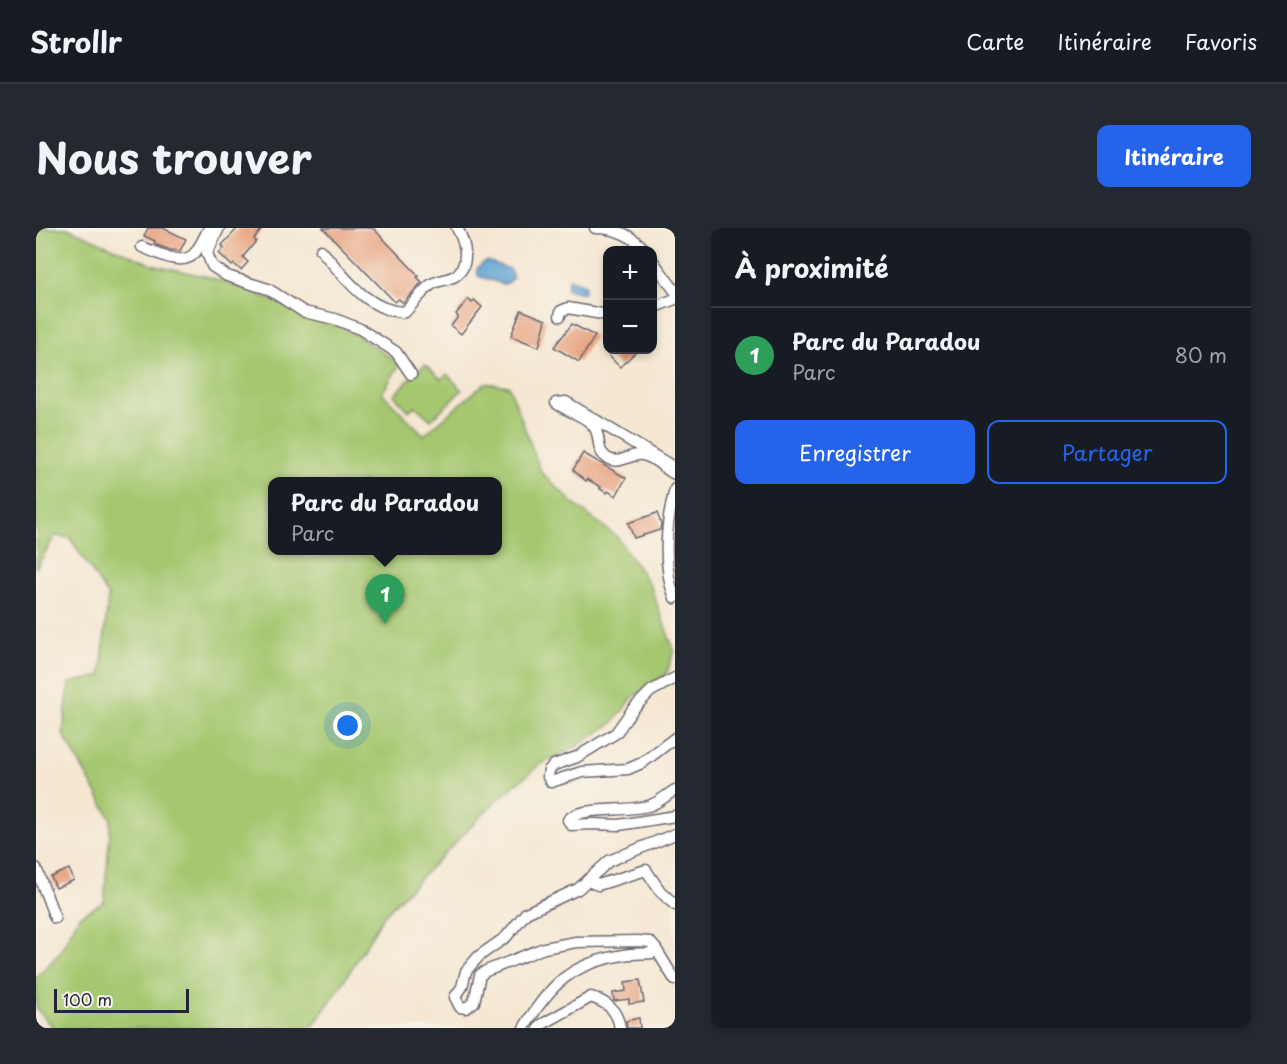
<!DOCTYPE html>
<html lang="fr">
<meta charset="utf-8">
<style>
body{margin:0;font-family:"Playpen Sans",sans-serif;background:#242831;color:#f1f3f6}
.controls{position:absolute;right:18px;top:18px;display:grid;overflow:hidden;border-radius:12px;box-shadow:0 3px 9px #0003}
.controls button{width:54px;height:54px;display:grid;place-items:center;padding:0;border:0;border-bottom:2px solid #363941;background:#171b24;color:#f1f3f6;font:30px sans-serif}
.scale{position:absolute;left:18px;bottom:15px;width:135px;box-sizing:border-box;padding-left:6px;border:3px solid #22223b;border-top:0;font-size:16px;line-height:21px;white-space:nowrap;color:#22223b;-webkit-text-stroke:4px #f7f3e8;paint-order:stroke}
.you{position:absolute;left:312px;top:498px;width:21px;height:21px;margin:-15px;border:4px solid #fff;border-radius:50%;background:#1a73e8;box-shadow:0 0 0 9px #1a73e833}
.badge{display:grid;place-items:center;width:39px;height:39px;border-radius:50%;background:#2563eb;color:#fff;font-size:20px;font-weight:700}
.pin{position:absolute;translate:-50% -50px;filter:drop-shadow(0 2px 3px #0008)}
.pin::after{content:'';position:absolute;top:32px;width:21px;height:18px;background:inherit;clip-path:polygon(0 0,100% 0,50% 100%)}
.popup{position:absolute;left:232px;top:249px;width:234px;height:78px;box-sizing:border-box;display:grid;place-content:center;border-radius:12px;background:#171b24;filter:drop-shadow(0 2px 4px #0005);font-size:20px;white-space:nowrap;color:#9ea1a6}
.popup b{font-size:22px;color:#f1f3f6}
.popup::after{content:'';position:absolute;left:50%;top:100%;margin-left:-12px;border:12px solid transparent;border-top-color:#171b24}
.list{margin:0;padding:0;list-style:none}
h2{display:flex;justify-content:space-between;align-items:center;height:78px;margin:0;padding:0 24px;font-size:26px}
h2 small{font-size:20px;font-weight:400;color:#9ea1a6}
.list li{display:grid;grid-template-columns:39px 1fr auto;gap:18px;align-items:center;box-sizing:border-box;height:96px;padding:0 24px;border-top:2px solid #363941}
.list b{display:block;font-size:22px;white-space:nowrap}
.list p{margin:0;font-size:20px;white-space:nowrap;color:#9ea1a6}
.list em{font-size:20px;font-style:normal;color:#9ea1a6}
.actions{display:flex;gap:12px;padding:18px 24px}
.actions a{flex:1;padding:14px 0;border:2px solid #2563eb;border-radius:12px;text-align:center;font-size:21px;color:#2563eb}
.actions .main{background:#2563eb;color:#fff}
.map{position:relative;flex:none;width:639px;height:800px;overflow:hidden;border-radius:12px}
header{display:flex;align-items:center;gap:36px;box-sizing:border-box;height:84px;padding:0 30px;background:#171b24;border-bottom:2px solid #363941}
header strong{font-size:28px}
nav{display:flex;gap:33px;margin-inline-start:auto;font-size:21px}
.intro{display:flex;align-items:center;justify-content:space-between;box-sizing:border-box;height:144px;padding:0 36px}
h1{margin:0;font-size:42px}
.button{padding:15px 27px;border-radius:12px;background:#2563eb;color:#fff;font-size:21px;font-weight:700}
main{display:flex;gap:36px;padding:0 36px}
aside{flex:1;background:#171b24;border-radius:12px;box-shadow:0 3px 9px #0003}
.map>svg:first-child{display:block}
.green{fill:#a5c76f;stroke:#647455;stroke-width:1.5;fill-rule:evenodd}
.water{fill:#5fa3d4;stroke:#406288;stroke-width:1.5}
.building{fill:#e79c77}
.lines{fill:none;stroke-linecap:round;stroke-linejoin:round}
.minor-casing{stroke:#6c6770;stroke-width:13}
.minor{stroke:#fff;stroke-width:10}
</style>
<header>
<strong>Strollr</strong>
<nav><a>Carte</a><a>Itinéraire</a><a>Favoris</a></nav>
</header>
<div class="intro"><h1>Nous trouver</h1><a class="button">Itinéraire</a></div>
<main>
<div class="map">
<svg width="639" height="800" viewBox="0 0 639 800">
<rect width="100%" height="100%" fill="#f7f3e8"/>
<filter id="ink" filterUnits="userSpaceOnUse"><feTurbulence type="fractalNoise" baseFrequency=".0167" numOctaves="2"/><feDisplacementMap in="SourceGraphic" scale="12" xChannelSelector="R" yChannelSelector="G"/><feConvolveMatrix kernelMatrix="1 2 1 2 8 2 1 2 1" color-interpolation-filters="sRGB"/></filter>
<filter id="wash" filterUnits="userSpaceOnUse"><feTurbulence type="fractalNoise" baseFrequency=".008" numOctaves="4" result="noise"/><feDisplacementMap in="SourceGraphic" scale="24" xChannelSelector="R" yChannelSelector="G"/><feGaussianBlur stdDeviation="1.35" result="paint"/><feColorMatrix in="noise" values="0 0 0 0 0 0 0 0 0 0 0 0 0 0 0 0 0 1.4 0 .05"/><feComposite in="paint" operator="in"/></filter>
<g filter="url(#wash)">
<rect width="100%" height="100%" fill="#f5e7d2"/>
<g class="green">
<path d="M0 0H31L115 36 173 49 248 76 267 88 309 100 364 136 346 165 388 207 449 155 473 158 505 244 538 276 581 309 614 357 638 423 631 445 597 469 577 495 541 518 503 537 461 572 348 687 308 753 276 800H17L0 780V749L23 726 43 688 68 674 75 591 27 506 33 455 65 448 72 368 34 310 19 308 0 340ZM236 254H461V322H236Z"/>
<path d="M389 136 405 151 411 146 426 162 395 192 379 178 373 183 358 167Z"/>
</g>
<g class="water">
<path d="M451 33 474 41 477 49 472 55 466 56 442 48 441 41 445 36Z"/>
<path d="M533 51 549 57 548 65 530 61Z"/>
</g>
<g id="blocks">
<g class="building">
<path d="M112 0H127L150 11 144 23 134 22 118 16 119 13 108 8Z"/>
<path d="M202 0H227L218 11 220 13 207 29 212 34 205 42 198 36 196 38 183 25 188 20 186 17Z"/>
<path d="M287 0H337L383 48 381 49 386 54 367 75 363 71 359 74Z"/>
<path d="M432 71 436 75 438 72 446 79 425 106 415 98 422 89 420 86Z"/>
<path d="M485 82 510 92 503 119 475 108Z"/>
<path d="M536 96 559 108 543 134 518 119Z"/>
<path d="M567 122H602L584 139Z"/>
<path d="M547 225 590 250 580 268 572 263 571 265 564 261 565 259 551 251 550 253 537 242Z"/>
<path d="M621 285 625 296 624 302 598 310 592 295Z"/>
<path d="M33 641 38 652 20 660 15 649Z"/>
<path d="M604 752 608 774 593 776V771L578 773 577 765 590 763 589 754Z"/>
<path d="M603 790 604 800H591L590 793Z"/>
</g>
</g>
</g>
<g filter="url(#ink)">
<use href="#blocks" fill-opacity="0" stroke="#6c6770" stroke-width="1.5"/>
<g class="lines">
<g class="minor-casing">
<g id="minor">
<path d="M183 0 171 25 176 38 191 48 232 61 268 84 299 91 324 101 360 124 375 146"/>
<path d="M559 0C579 0 596 7 609 22"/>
<path d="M106 19C120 24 145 39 158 26 164 19 169 8 173 0"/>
<path d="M285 22C308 48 332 84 369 84 378 75 387 62 396 56 403 52 412 52 419 48 435 37 429 14 421 0"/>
<path d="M616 32 639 63"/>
<path d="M616 80 639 71"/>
<path d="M524 88 525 83 532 80 572 87"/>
<path d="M639 240 530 174 520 175C532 185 556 188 561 205 564 214 561 223 571 230 584 238 593 225 607 227 619 229 628 241 639 246"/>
<path d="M639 261C630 294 626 338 639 370"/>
<path d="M639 450 615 463 597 481 580 505 541 529 518 537 513 542 512 549 515 554 546 544 592 541 606 535 639 510"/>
<path d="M639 562C631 567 623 574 615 577 593 585 544 577 532 592L535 597 556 596 583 597 639 588"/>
<path d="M0 640 19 690"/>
<path d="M552 653 562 657 610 642 624 663 639 677"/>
<path d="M620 721 639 752"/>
<path d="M488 800C514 756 536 735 588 727 597 725 607 726 616 725L620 721 614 714 603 713 540 714 508 720 450 743 444 747 438 774 430 780 424 779 419 769 426 759 430 743 443 728 470 709 490 685 542 661 573 633 639 606"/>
<path d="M503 800 505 797 555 769C572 775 581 782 584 800"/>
</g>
</g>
<use href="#minor" class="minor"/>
</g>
</g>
</svg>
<div class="controls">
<button>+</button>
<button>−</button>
</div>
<div class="scale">100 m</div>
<div class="you"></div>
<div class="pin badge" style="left:349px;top:396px;background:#2e9e5b">1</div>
<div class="popup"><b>Parc du Paradou</b>Parc</div>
</div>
<aside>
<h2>À proximité<small></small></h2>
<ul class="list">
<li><span class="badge" style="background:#2e9e5b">1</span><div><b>Parc du Paradou</b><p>Parc</p></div><em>80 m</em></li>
</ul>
<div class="actions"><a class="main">Enregistrer</a><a>Partager</a></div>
</aside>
</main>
